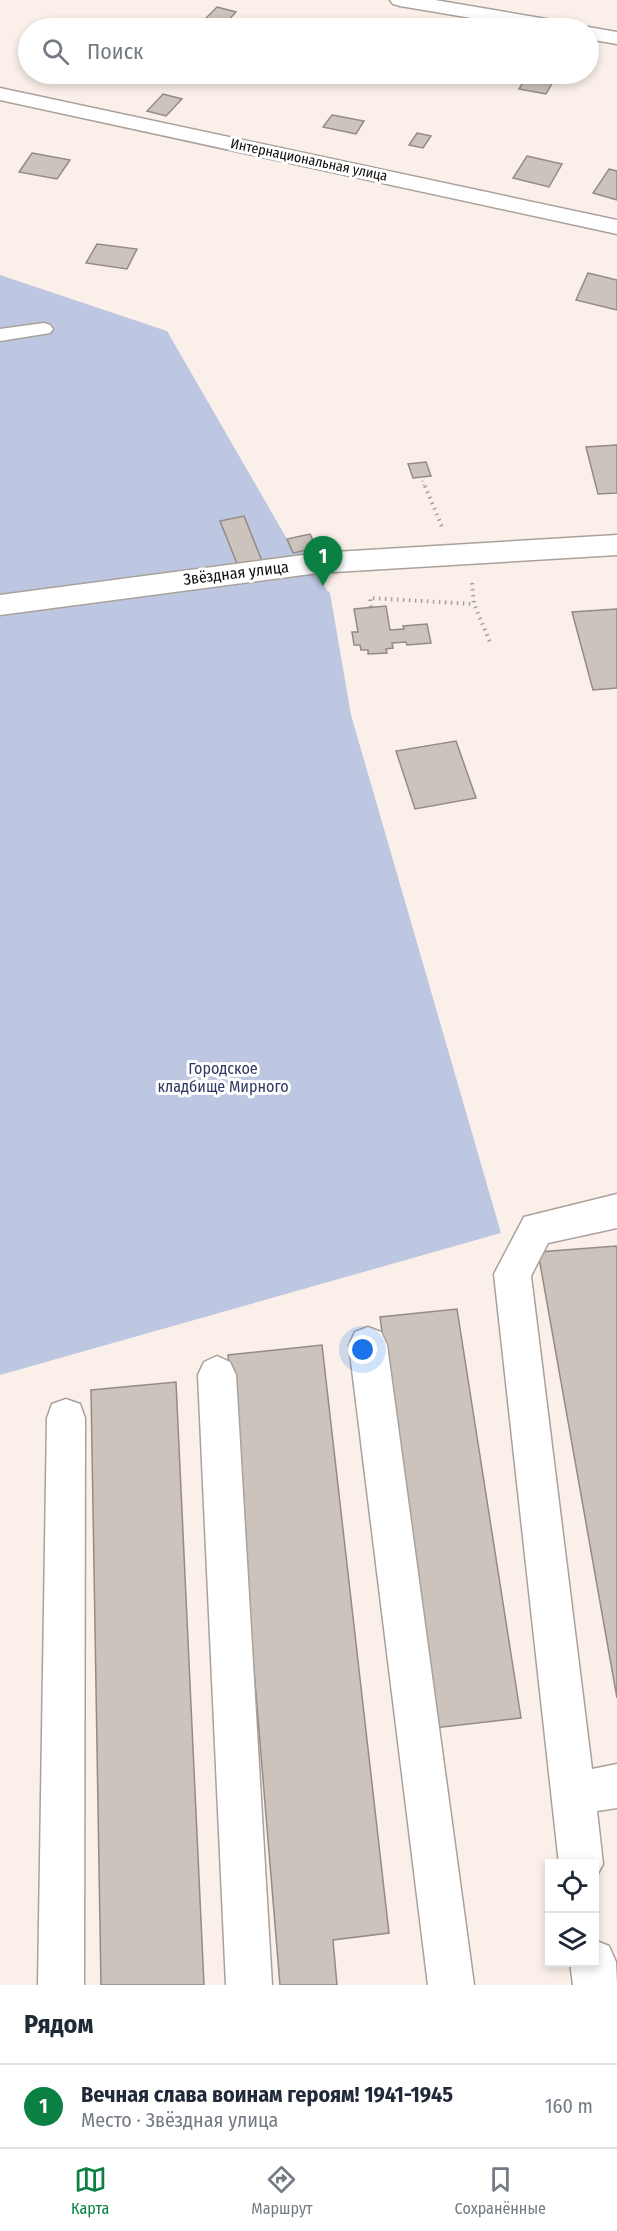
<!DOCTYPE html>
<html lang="ru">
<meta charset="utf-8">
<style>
body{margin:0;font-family:"Fira Sans Condensed",sans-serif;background:#f6f6f7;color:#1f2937}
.controls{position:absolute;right:18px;bottom:18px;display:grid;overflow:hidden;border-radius:0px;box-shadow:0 3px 9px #0003}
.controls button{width:54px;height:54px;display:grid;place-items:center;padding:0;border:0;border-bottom:2px solid #e0e1e3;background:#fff;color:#1f2937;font:30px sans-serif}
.you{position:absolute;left:363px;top:1350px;width:21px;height:21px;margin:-15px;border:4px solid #fff;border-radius:50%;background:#1a73e8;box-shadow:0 0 0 9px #1a73e833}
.badge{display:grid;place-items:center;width:39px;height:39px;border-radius:50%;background:#0b8043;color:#fff;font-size:20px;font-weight:700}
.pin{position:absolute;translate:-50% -50px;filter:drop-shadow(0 2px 3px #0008)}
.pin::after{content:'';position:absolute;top:32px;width:21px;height:18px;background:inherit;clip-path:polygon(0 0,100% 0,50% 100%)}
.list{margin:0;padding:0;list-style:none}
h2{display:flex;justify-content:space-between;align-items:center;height:78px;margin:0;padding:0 24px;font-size:26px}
h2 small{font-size:20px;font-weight:400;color:#747a83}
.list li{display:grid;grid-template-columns:39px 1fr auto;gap:18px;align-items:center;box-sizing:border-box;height:84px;padding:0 24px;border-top:2px solid #e0e1e3}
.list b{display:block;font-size:22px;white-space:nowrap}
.list p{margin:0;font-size:20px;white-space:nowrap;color:#747a83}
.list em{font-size:20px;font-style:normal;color:#747a83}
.icon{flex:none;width:33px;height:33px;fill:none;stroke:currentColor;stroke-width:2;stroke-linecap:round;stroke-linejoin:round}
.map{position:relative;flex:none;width:617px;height:1985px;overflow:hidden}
.search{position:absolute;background:#fff;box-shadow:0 3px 9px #0003;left:18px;right:18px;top:18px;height:66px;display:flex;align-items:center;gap:15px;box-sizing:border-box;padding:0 21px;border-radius:33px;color:#747a83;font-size:22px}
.sheet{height:162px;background:#fff}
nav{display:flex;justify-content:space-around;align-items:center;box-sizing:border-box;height:84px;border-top:2px solid #e0e1e3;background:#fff;font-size:16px;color:#747a83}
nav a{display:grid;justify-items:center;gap:3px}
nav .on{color:#0b8043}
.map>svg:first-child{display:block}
.green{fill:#bec7e1}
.building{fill:#ccc3bd;stroke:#948b85;stroke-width:1.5}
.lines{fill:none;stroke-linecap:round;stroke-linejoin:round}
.lane-casing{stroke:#aaa19b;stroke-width:3}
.street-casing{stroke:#aaa19b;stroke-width:3}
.path-far1{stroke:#a69f99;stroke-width:2;stroke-dasharray:1 3;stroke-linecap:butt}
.path{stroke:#a69f99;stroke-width:4;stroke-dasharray:1.5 4.5;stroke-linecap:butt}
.lane{fill:#fff;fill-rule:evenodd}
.street{fill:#fff;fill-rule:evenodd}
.labels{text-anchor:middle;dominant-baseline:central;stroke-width:6;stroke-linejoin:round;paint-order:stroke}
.far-street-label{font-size:14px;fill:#100d0b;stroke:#fff}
.street-label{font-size:16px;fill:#100d0b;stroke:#fff}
.park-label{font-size:16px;fill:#2e3861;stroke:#fff}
</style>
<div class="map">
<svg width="617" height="1985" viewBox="0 0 617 1985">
<rect width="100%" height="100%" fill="#faf0e9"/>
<path class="green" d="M0 275 167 331 287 539 310 534C319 553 316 580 330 593L351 715 501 1233 0 1375Z"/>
<g class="building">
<path d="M217 7 236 12 223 26 203 21Z"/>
<path d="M528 74H534L555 78 546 94 519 89Z"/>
<path d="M163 94 182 99 166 116 147 111Z"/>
<path d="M332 115 364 121 356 134 323 127Z"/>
<path d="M417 133 431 136 423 148 409 145Z"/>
<path d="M32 153 70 160 57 179 19 172Z"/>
<path d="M527 156 562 164 549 187 513 178Z"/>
<path d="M609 169 617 171V200L593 193Z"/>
<path d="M97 244 137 249 127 269 86 263Z"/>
<path d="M588 273 617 280V310L576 300Z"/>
<path d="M617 445V493L598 494 586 447Z"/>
<path d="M426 462 431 476 413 478 408 464Z"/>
<path d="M244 516 262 561 238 566 220 521Z"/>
<path d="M310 534 317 548 293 553 287 539Z"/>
<path d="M386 606 390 630 404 629 403 626 427 624 431 643 407 645 406 642 392 643 393 648 386 649 387 653 368 654V650H361L360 645H354L352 632H358L354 609Z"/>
<path d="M617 609V688L593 690 572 612Z"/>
<path d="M456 741 476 798 415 809 396 751Z"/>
<path d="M616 1246 617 1250V1698L538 1252Z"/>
<path d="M457 1309 521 1718 434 1728 380 1317Z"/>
<path d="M322 1345 389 1933 333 1940 337 1985H280L228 1355Z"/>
<path d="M176 1382 204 1985H101L91 1390Z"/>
</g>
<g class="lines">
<g class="lane-casing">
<path id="lane" d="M44 323 50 325 53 329 50 333 0 341V329Z"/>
</g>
<g class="street-casing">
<g id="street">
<path d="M390 0H435L564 22 571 24 574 28H531L400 6 393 4Z"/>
<path d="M588 27 617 32V44L588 39V28H582Z"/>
<path d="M0 88 617 220V234L0 100Z"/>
<path d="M617 535V555L318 573 0 615V595L318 553Z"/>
<path d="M617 1194V1228L548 1243 531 1276 592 1769 617 1764V1808L597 1811 603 1864 594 1881V1864H559L494 1274 524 1217Z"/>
<path d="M368 1327 381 1332 387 1345 474 1985H428L349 1345 355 1332Z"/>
<path d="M217 1356 230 1362 236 1375 272 1985H226L198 1375 204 1362Z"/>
<path d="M66 1399 80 1404 85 1418 84 1985H38L47 1418 52 1404Z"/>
<path d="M594 1940 609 1946 616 1962 617 1985H573L570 1962H594Z"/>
</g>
</g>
<path class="path-far1" d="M421 477 425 488"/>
<g class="path">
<path d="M425 486 442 527"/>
<path d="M472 583 474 604 490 642"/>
<path d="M371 607 370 598 474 604"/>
</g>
<use href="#lane" class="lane"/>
<use href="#street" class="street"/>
</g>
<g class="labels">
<g class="far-street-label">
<text transform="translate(309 160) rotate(12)">Интернациональная улица</text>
</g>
<g class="street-label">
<text transform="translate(236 573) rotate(-7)">Звёздная улица</text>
</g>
<g class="park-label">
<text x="223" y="1068">Городское<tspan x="223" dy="18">кладбище Мирного</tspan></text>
</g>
</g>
</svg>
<div class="controls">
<button><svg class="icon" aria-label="locate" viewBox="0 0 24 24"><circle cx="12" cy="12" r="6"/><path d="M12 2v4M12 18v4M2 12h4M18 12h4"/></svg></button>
<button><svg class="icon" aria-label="layers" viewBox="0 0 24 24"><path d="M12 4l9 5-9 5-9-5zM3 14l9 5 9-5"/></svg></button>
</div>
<div class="you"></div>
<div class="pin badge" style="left:323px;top:586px">1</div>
<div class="search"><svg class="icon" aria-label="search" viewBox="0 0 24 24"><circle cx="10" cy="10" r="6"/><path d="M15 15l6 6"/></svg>Поиск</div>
</div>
<section class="sheet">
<h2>Рядом<small></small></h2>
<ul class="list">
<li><span class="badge">1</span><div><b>Вечная слава воинам героям! 1941-1945</b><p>Место · Звёздная улица</p></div><em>160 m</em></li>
</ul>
</section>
<nav>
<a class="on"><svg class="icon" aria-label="map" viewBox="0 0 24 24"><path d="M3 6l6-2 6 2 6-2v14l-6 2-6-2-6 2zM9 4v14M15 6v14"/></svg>Карта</a>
<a><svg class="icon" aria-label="directions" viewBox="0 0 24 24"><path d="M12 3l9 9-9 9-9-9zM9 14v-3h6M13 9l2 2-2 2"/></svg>Маршрут</a>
<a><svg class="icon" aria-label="saved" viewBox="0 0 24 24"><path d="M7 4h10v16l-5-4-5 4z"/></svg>Сохранённые</a>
</nav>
